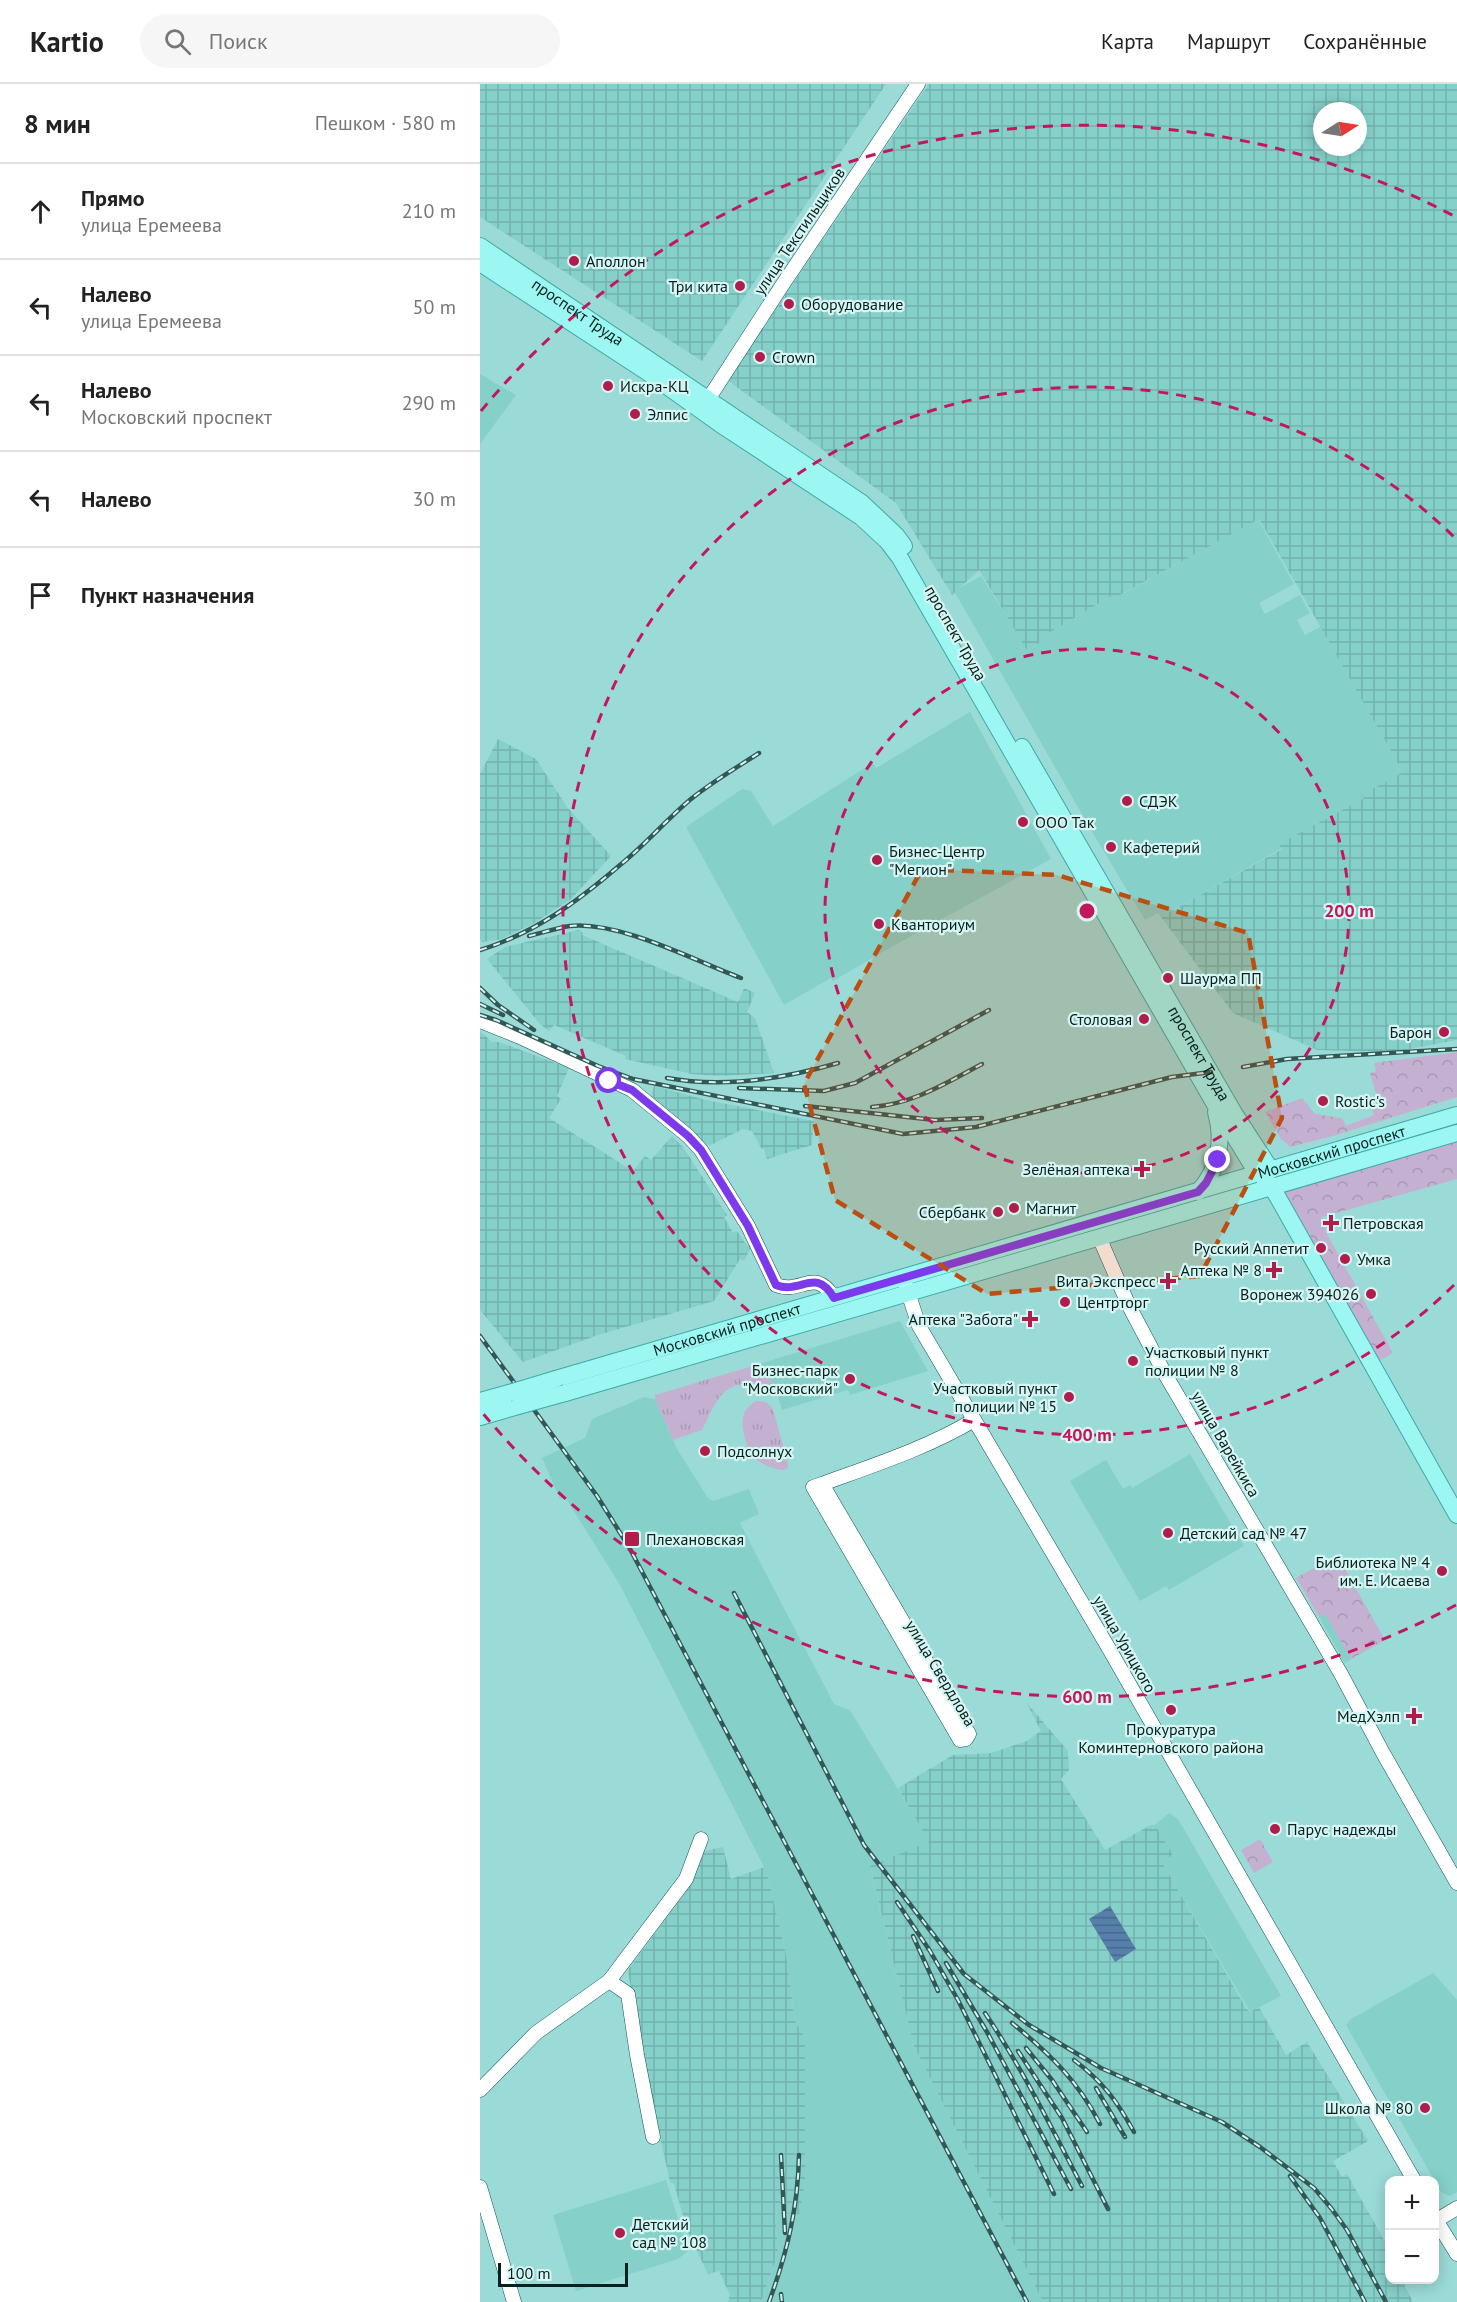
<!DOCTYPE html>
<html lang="ru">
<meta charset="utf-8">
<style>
body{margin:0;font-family:"PT Sans",sans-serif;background:#f6f6f6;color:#222}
.controls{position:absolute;right:18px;bottom:18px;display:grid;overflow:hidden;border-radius:12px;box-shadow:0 3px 15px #0003}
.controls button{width:54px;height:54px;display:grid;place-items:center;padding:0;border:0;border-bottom:2px solid #e0e0e0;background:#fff;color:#222;font:30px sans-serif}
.compass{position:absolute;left:833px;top:18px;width:54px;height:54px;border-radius:50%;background:#fff;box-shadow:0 3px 15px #0003;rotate:78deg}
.scale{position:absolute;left:18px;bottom:15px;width:130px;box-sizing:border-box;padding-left:6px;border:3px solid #062120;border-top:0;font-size:16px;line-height:21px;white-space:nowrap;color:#062120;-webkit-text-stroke:4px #d6f5f3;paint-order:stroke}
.stop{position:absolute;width:18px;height:18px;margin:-14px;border:4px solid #7c3aed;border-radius:50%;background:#fff}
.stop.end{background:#7c3aed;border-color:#fff;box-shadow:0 2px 6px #0008}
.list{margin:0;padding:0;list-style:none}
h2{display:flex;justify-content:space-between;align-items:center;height:78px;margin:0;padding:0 24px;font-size:26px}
h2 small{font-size:20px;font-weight:400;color:#767676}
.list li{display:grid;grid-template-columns:39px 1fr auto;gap:18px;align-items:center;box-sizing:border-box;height:96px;padding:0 24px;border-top:2px solid #e0e0e0}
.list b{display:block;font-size:22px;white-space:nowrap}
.list p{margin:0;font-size:20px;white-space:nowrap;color:#767676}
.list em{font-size:20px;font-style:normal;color:#767676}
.icon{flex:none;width:33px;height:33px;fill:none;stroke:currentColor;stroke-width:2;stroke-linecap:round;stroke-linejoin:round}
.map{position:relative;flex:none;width:977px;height:2218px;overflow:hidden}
header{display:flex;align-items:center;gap:36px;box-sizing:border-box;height:84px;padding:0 30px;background:#fff;border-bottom:2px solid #e0e0e0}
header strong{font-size:28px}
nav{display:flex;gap:33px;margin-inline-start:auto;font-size:21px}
.search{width:420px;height:54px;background:#f6f6f6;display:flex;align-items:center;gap:15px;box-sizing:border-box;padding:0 21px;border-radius:33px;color:#767676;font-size:22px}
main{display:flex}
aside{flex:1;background:#fff}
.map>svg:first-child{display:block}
.built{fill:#86d0ca}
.industrial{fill:url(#industrial-grid);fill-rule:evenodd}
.grass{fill:url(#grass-tufts)}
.park{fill:url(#park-crowns)}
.water{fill:url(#water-rules)}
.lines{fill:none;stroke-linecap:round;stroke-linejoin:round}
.minor-casing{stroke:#105653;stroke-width:15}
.major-casing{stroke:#3da9a3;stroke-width:18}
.minor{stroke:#fff;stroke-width:14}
.major{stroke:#9cf7f2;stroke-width:16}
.rail-casing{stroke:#325856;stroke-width:4.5}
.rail{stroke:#d6f5f3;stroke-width:2;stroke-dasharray:7;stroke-linecap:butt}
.major-bridge-casing{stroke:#3da9a3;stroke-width:18;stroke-linecap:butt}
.major-bridge{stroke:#9cf7f2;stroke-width:16}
.route{stroke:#7c3aed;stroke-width:8}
.marked{fill:#bb4e10;fill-opacity:0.2;stroke:#bb4e10;stroke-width:4.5;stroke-dasharray:12 8;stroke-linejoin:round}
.ring{fill:none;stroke:#c2185b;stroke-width:3;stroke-dasharray:10 8}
.poi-dot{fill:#b01d4a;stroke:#d6f5f3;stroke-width:2}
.labels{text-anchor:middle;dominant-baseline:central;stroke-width:4.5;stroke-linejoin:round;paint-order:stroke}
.street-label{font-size:16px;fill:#062120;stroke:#d6f5f3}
.poi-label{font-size:16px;fill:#062120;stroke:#d6f5f3;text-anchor:start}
.centre{fill:#c2185b;stroke:#d6f5f3;stroke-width:3}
.ring-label{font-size:18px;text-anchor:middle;font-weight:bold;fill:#c2185b;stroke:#d6f5f3;stroke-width:4.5;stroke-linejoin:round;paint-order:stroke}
</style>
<header>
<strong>Kartio</strong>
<div class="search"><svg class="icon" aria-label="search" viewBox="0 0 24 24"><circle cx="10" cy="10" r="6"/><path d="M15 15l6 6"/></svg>Поиск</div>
<nav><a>Карта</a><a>Маршрут</a><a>Сохранённые</a></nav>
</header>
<main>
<aside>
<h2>8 мин<small>Пешком · 580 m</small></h2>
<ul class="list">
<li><svg class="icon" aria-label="ahead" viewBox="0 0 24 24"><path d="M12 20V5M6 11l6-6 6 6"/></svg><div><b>Прямо</b><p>улица Еремеева</p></div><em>210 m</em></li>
<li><svg class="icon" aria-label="left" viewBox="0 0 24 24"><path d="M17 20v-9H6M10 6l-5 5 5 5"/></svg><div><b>Налево</b><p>улица Еремеева</p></div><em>50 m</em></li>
<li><svg class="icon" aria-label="left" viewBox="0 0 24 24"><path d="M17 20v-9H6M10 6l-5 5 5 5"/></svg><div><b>Налево</b><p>Московский проспект</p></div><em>290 m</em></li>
<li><svg class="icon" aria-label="left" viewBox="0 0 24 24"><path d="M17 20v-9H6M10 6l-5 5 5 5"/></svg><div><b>Налево</b></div><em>30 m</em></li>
<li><svg class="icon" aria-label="arrive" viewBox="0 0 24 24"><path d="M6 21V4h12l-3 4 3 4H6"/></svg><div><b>Пункт назначения</b></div></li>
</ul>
</aside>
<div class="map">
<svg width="977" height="2218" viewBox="0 0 977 2218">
<defs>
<pattern id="industrial-grid" width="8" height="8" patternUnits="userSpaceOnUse" patternTransform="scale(1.5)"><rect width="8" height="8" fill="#86d0ca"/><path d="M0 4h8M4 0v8" fill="none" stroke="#72b2ad"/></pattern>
<pattern id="grass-tufts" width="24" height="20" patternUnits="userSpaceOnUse" patternTransform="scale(1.5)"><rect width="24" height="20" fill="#c4b1d2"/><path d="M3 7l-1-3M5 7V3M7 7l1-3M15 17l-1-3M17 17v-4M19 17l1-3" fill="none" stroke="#a798b4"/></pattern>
<pattern id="park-crowns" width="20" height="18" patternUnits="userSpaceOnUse" patternTransform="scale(1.5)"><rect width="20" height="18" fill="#c4b1d2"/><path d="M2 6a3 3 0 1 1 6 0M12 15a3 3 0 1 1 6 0" fill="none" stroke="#a798b4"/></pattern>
<pattern id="water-rules" width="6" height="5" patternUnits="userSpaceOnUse" patternTransform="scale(1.5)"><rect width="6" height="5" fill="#5680ab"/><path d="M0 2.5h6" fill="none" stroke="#45688b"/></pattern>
</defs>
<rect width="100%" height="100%" fill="#9bdbd7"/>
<g class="built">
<path d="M0 290 36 311 0 360Z"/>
<path d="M778 435 814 500 779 519 785 530 820 511 830 529 817 536 825 551 841 542 923 688 883 711 884 714 799 760 802 764 681 833 678 829 665 836 614 751 474 507 501 492 548 566 558 560 562 553 633 511H641Z"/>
<path d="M490 628 571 775 406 866 353 897 351 894 304 921 206 743 262 705 271 707 293 742 393 679 396 684Z"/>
<path d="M420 1237 448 1287 370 1311 368 1306 302 1326 295 1303 279 1280Z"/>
<path d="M164 1313 175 1315 197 1365 228 1414 233 1417 269 1405 279 1430 260 1439 282 1482 354 1620 370 1626 450 1758 390 1783 434 1962 563 2218H281L298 2169 295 2128 320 2130 325 1954 315 1937 306 1870 287 1789 140 1501 85 1413 80 1415 62 1374 105 1354 112 1335Z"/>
<path d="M710 1370 764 1462 689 1506 686 1502 660 1517 590 1397 626 1376 643 1405 650 1401 652 1404Z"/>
<path d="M845 1529 871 1575 865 1579 839 1533Z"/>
<path d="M689 1729 698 1735 801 1912 770 1928 682 1778 693 1771 675 1741Z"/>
<path d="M953 1889 977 1916V2108L970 2112 961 2108 866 1941 871 1935Z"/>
<path d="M186 2096 208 2167 198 2175 96 2207 73 2131Z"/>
</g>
<g class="industrial">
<path d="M0 0H406L222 277 0 133Z"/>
<path d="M449 0H977V956L914 968 837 966 753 929 681 833 802 765 799 760 884 714 882 711 923 688 779 435 640 511H633L562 553 558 560 547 566 499 486 472 511 416 419 247 296ZM842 27H878V63H842Z"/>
<path d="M18 655 56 675 87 723 131 772 91 815 56 838 22 855 2 858 0 855V690Z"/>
<path d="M99 846 103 849 102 851 258 918 264 904 275 909 267 928 275 934 294 989 239 992 212 990 145 975 146 972 74 941 69 947 60 940 7 875 25 863Z"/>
<path d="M0 947 12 958H19L89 984 77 1012 81 1015 69 1034 153 1087 165 1072 171 1076 192 1052 203 1063 247 1131 244 1133 253 1149 257 1147 265 1159 271 1163 264 1177 260 1175 234 1217 118 1251 43 1278 0 1226Z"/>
<path d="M174 1002 226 1016 334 1037 332 1061 287 1075 284 1065 281 1064 272 1047 263 1045 231 1061 224 1060 218 1052 170 1016Z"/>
<path d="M546 1618 588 1667 589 1686 581 1695 625 1766 671 1741H675L693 1771 682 1778 766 1924 770 1928 779 1923 806 1971 827 1958 888 2057 853 2077 862 2093 867 2090 909 2165 910 2196H926L927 2197 924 2200 933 2218H563L434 1962 390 1782 449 1758 418 1704 473 1671 511 1669 547 1657 561 1647Z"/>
<path d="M243 1763 251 1795 285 1783 287 1789 306 1870 315 1937 325 1954V2096L320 2130 295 2129 298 2169 281 2218H248L250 2211 239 2187 228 2190 207 2146 194 2100 190 2098 160 1963 148 1886 207 1806 224 1767Z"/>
</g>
<g class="grass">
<path d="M279 1280 295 1304 291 1305C283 1300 278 1300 268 1300 239 1300 234 1324 222 1346L193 1356 175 1315V1311Z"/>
<path d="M276 1317C284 1317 288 1318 293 1325L308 1380V1384L304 1386C294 1386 275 1378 270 1369 267 1366 267 1359 265 1355 261 1339 260 1326 276 1317Z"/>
</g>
<g class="park">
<path d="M977 968V1013L853 1052 810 1063 801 1055 785 1028 822 1014 835 1030 862 1034 866 1042 894 1031 889 1016 897 1013 890 989 896 987 894 979Z"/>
<path d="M977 1057V1095L842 1133 848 1152 913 1269 895 1279 803 1108Z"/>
<path d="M857 1471 905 1556 871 1575 845 1530 839 1533 816 1494Z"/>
<path d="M780 1755 793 1778 774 1789 761 1766Z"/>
</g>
<path class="water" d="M630 1822 656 1865 635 1878 609 1835Z"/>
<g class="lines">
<g class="minor-casing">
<g id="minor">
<path d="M229 314 301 203 438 0"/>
<path d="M0 937 40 953 152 1006 208 1052 221 1066 268 1142 296 1201C321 1211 335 1182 354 1214"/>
<path d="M619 1153 649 1222 685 1290 861 1590 903 1669 977 1799"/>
<path d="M426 1202 439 1242 628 1563 934 2096"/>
<path d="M342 1400 489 1650 486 1655 480 1656 333 1403 342 1400C394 1381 447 1364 494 1336"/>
<path d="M129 1897 148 1910 157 1971 173 2053"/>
<path d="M0 2006 56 1949 129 1897 206 1795 221 1755"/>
<path d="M0 2103 34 2218"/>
<path d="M954 2133 977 2170"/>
<path d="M957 2136 977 2124"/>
</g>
</g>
<g class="major-casing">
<g id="major">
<path id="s1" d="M0 162 382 419 416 451 424 462"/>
<path d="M0 179 167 288 240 340 381 433 407 457 420 474 733 1017 772 1081 792 1103 977 1431"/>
<path id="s2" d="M542 663 754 1029 791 1086"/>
<path d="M718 1108C739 1085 744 1057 736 1028"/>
<path id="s3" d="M76 1295 977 1031"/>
<path d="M85 1309 977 1049"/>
<path d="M0 1317 29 1309"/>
<path d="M0 1333 38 1322"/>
</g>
</g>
<use href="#minor" class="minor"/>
<use href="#major" class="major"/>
<g class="rail-casing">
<g id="rail">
<path d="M49 852C62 849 76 844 90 842 140 837 213 876 261 894"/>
<path d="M0 866C55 849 97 818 140 781 165 761 186 736 211 715 232 698 256 684 279 669"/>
<path d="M0 904 18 921 54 946"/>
<path d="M0 920 23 931"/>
<path d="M0 931 16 936 118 982 153 995 423 1050 496 1043 692 993 731 988"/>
<path d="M763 983 807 975 977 965"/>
<path d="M187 994C243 1004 303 995 358 979"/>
<path d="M259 1004 344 1007 375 999 509 926"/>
<path d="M325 1022 455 1036 502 1034"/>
<path d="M392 1023C433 1020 466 999 502 980"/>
<path d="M0 1252 117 1412 149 1463 547 2218"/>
<path d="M254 1509 384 1761 484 1890 549 1941 621 1984 742 2038 780 2063 834 2104 851 2124 867 2146 906 2218"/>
<path d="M417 1818 450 1867 478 1916 574 2110"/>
<path d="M433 1852 458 1907"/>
<path d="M466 1879 507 1948 591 2105"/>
<path d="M505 1929C542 1984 571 2043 602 2102"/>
<path d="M532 1939C570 1970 598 1997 620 2040"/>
<path d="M546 1964 572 1996 607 2048"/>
<path d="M538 1967 582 2034 628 2125"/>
<path d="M594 1976C623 1998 637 2017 654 2048"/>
<path d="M616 2004 645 2053"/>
<path d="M301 2071 305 2149"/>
<path d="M810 2092 840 2134 885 2218"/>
<path d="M301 2210 302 2218"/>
<path d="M289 2218C307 2169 318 2124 319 2071"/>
</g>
</g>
<use href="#rail" class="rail"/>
<g class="major-bridge-casing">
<g id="major-bridge">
<path d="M29 1309 76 1295"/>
<path d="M38 1322 85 1309"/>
</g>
</g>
<use href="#major-bridge" class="major-bridge"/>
</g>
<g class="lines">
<path class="route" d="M129 997 152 1006 208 1052 221 1066 268 1142 296 1201C321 1211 335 1182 354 1214L718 1108 726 1099 738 1076"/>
</g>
<path class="marked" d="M442 785 577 791 768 849 802 1034 720 1192 507 1210 355 1116 324 1000Z"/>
<g class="ring">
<circle cx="607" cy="827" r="262"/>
<path d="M974 1201A524 524 0 1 1 974 453"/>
<path d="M976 1521A786 786 0 0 1 1 1327M1 327A786 786 0 0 1 976 133"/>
</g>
<g class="poi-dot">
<circle cx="94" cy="177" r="6"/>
<circle cx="260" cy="202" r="6"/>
<circle cx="309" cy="220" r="6"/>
<circle cx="280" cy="273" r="6"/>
<circle cx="128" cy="302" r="6"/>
<circle cx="155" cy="330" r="6"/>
<circle cx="647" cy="717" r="6"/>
<circle cx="543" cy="738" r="6"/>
<circle cx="631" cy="763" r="6"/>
<circle cx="397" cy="776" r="6"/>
<circle cx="399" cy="840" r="6"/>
<circle cx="688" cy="894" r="6"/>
<circle cx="664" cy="935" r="6"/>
<circle cx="964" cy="948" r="6"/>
<circle cx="843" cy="1017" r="6"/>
<path d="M659 1076h6v6h6v6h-6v6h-6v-6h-6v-6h6z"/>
<circle cx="534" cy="1124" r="6"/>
<circle cx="518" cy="1128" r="6"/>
<path d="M848 1130h6v6h6v6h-6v6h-6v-6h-6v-6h6z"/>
<circle cx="841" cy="1164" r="6"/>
<circle cx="865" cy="1175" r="6"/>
<path d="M791 1177h6v6h6v6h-6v6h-6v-6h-6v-6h6z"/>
<path d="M685 1188h6v6h6v6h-6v6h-6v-6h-6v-6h6z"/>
<circle cx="891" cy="1210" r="6"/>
<circle cx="585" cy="1218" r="6"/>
<path d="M547 1226h6v6h6v6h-6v6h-6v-6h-6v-6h6z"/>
<circle cx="653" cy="1277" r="6"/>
<circle cx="370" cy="1295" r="6"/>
<circle cx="589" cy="1313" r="6"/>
<circle cx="225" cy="1367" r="6"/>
<circle cx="688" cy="1449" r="6"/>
<rect x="144" y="1447" width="16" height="16" rx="3"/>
<circle cx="962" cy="1487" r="6"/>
<circle cx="691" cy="1626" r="6"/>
<path d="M931 1623h6v6h6v6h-6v6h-6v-6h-6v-6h6z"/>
<circle cx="795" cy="1745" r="6"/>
<circle cx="945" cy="2024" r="6"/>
<circle cx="140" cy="2149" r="6"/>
</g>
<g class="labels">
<g class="street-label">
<text transform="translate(319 147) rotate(-56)">улица Текстильщиков</text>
<text stroke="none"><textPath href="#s1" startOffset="118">проспект Труда</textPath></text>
<text transform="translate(476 549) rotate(60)">проспект Труда</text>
<text stroke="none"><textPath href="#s2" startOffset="354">проспект Труда</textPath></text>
<text stroke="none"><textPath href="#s3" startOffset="808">Московский проспект</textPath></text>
<text stroke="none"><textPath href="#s3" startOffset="178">Московский проспект</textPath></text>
<text transform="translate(746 1360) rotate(60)">улица Варейкиса</text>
<text transform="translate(645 1560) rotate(60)">улица Урицкого</text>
<text transform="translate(461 1589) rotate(59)">улица Свердлова</text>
</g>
<g class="poi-label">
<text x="106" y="177">Аполлон</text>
<text x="248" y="202" text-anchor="end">Три кита</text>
<text x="321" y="220">Оборудование</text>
<text x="292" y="273">Crown</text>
<text x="140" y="302">Искра-КЦ</text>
<text x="167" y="330">Элпис</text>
<text x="659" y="717">СДЭК</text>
<text x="555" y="738">ООО Так</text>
<text x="643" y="763">Кафетерий</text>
<text x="409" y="767">Бизнес-Центр<tspan x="409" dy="18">"Мегион"</tspan></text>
<text x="411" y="840">Кванториум</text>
<text x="700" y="894">Шаурма ПП</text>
<text x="652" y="935" text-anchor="end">Столовая</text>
<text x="952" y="948" text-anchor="end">Барон</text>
<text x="855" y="1017">Rostic's</text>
<text x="650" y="1085" text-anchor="end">Зелёная аптека</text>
<text x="546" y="1124">Магнит</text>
<text x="506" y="1128" text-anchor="end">Сбербанк</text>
<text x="863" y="1139">Петровская</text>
<text x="829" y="1164" text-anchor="end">Русский Аппетит</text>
<text x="877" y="1175">Умка</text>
<text x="782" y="1186" text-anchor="end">Аптека № 8</text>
<text x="676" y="1197" text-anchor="end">Вита Экспресс</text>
<text x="879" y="1210" text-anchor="end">Воронеж 394026</text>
<text x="597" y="1218">Центрторг</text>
<text x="538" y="1235" text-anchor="end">Аптека "Забота"</text>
<text x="665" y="1268">Участковый пункт<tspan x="665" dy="18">полиции № 8</tspan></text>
<text x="358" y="1286" text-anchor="end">Бизнес-парк<tspan x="358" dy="18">"Московский"</tspan></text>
<text x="577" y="1304" text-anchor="end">Участковый пункт<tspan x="577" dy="18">полиции № 15</tspan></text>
<text x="237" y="1367">Подсолнух</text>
<text x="700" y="1449">Детский сад № 47</text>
<text x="166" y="1455">Плехановская</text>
<text x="950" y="1478" text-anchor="end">Библиотека № 4<tspan x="950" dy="18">им. Е. Исаева</tspan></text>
<text x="920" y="1632" text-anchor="end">МедХэлп</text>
<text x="691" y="1645" text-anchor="middle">Прокуратура<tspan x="691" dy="18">Коминтерновского района</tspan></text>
<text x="807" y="1745">Парус надежды</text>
<text x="933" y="2024" text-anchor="end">Школа № 80</text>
<text x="152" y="2140">Детский<tspan x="152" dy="18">сад № 108</tspan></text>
</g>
</g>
<circle cx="607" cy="827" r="9" class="centre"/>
<g class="ring-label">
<text x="869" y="833">200 m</text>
<text x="607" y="1357">400 m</text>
<text x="607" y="1619">600 m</text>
</g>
</svg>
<div class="controls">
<button>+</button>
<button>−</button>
</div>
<svg class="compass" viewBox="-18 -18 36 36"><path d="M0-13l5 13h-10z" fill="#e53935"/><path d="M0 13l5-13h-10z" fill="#767676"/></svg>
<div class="scale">100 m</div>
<div class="stop" style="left:129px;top:997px"></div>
<div class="stop end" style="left:738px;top:1076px"></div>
</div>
</main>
